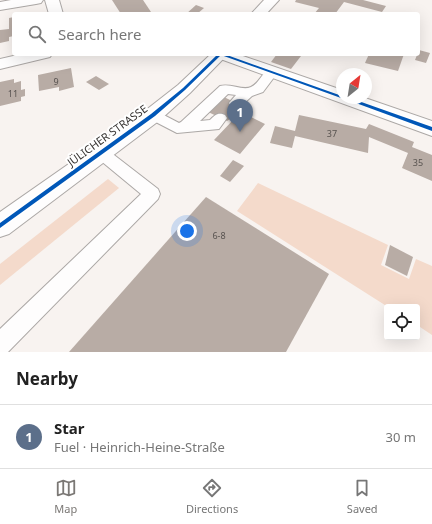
<!DOCTYPE html>
<meta charset="utf-8">
<style>
body{margin:0;font-family:"Noto Sans",sans-serif;background:#f2f2f2;color:#222}
.controls{position:absolute;right:12px;bottom:12px;display:grid;overflow:hidden;border-radius:4px;box-shadow:0 4px 16px #0002}
.controls button{width:36px;height:36px;display:grid;place-items:center;padding:0;border:0;border-bottom:1px solid #e0e0e0;background:#fff;color:#222;font:20px sans-serif}
.compass{position:absolute;left:336px;top:68px;width:36px;height:36px;border-radius:50%;background:#fff;box-shadow:0 4px 16px #0002;rotate:30deg}
.you{position:absolute;left:187px;top:231px;width:14px;height:14px;margin:-10px;border:3px solid #fff;border-radius:50%;background:#1a73e8;box-shadow:0 0 0 6px #1a73e833}
.badge{display:grid;place-items:center;width:26px;height:26px;border-radius:50%;background:#7b7875;color:#fff;font-size:13px;font-weight:700}
.pin{position:absolute;translate:-50% -33px;filter:drop-shadow(0 1px 2px #0008)}
.pin::after{content:'';position:absolute;top:21px;width:14px;height:12px;background:inherit;clip-path:polygon(0 0,100% 0,50% 100%)}
.list{margin:0;padding:0;list-style:none}
h2{display:flex;justify-content:space-between;align-items:center;height:52px;margin:0;padding:0 16px;font-size:17px}
h2 small{font-size:13px;font-weight:400;color:#767676}
.list li{display:grid;grid-template-columns:26px 1fr auto;gap:12px;align-items:center;box-sizing:border-box;height:64px;padding:0 16px;border-top:1px solid #e0e0e0}
.list b{display:block;font-size:15px;white-space:nowrap}
.list p{margin:0;font-size:13px;white-space:nowrap;color:#767676}
.list em{font-size:13px;font-style:normal;color:#767676}
.icon{flex:none;width:22px;height:22px;fill:none;stroke:currentColor;stroke-width:2;stroke-linecap:round;stroke-linejoin:round}
.map{position:relative;flex:none;width:432px;height:352px;overflow:hidden}
.search{position:absolute;background:#fff;box-shadow:0 4px 16px #0002;left:12px;right:12px;top:12px;height:44px;display:flex;align-items:center;gap:10px;box-sizing:border-box;padding:0 14px;border-radius:4px;color:#767676;font-size:15px}
.sheet{height:116px;background:#fff}
nav{display:flex;justify-content:space-around;align-items:center;box-sizing:border-box;height:56px;border-top:1px solid #e0e0e0;background:#fff;font-size:11px;color:#767676}
nav a{display:grid;justify-items:center;gap:2px}
nav .on{color:#7b7875}
.map>svg:first-child{display:block}
.green{fill:#f4dacb}
.building{fill:#b8aca5}
.lines{fill:none;stroke-linecap:round;stroke-linejoin:round}
.service-casing{stroke:#aca8a6;stroke-width:2}
.minor-casing{stroke:#aca8a6;stroke-width:2}
.tertiary-casing{stroke:#aca8a6;stroke-width:2}
.service{fill:#fefdfd;fill-rule:evenodd}
.minor{fill:#fefdfd;fill-rule:evenodd}
.tertiary{fill:#fefdfd;fill-rule:evenodd}
.cycleway-casing{stroke:#fff;stroke-width:3}
.cycleway{fill:#0057b8;fill-rule:evenodd}
.labels{text-anchor:middle;dominant-baseline:central;stroke-width:4;stroke-linejoin:round;paint-order:stroke}
.number-label{font-size:9px;fill:#585350}
.street-label{font-size:11px;fill:#383533;stroke:#fff}
</style>
<div class="map">
<svg width="432" height="352" viewBox="0 0 432 352">
<rect width="100%" height="100%" fill="#f8f3f0"/>
<g class="green">
<path d="M108 179 119 188 0 285V264Z"/>
<path d="M258 183 388 245 381 265 409 279 416 259 432 266V335L417 325V307H388L237 211Z"/>
</g>
<g class="building">
<path d="M112 0H143L151 12 143 14H121Z"/>
<path d="M296 0H363L386 6 382 12 344 2 335 14H314L319 8 295 2Z"/>
<path d="M196 5 204 8 197 14H186Z"/>
<path d="M14 17V36L9 37V41L0 43V30L9 29V18Z"/>
<path d="M419 50 430 53 426 63 415 60Z"/>
<path d="M277 54H295L301 56 291 69 271 62Z"/>
<path d="M369 54H404L398 71 365 63Z"/>
<path d="M71 68 74 87 59 91V87L39 91 38 75Z"/>
<path d="M96 76 109 84 99 90 86 82Z"/>
<path d="M14 79V83L21 81V90L25 89V96L21 97V101L0 106V82Z"/>
<path d="M220 95 242 106 236 112 240 114 241 112 265 124 240 154 214 140 233 120 230 119 227 121 204 110Z"/>
<path d="M299 115 366 129 369 124 414 142 412 147 432 155V181L402 168 408 153 369 137 368 153 295 136 292 148 270 143 275 126 295 131Z"/>
<path d="M233 160 244 166 230 182 220 176Z"/>
<path d="M206 197 329 274 286 352H69Z"/>
<path d="M390 245 413 257 407 276 385 265Z"/>
</g>
<g class="lines">
<g class="service-casing">
<g id="service">
<path d="M272 68 276 69 278 72 263 92 252 96 241 106 236 108 231 106 229 103 236 95 228 94 200 121 210 120C215 115 218 112 225 115L227 118 219 129 177 133 148 118 146 115 148 112 153 110 158 112 179 123 181 122 220 86C231 83 242 91 251 87 260 83 262 71 272 68Z"/>
<path d="M100 146 105 148 158 189 160 194 158 199 8 352H0V329L141 194 95 156 92 152 95 148Z"/>
</g>
</g>
<g class="minor-casing">
<g id="minor">
<path d="M11 0H43L41 3 36 4 0 10V2Z"/>
<path d="M45 0H59L63 14H49Z"/>
<path d="M22 54H52L50 57 0 69V59Z"/>
<path d="M213 54H237L342 90V98H365L432 121V136L215 57Z"/>
</g>
</g>
<g class="tertiary-casing">
<g id="tertiary">
<path d="M264 0H279L266 14H251Z"/>
<path d="M211 54H228L190 93 160 120 9 234 0 237V212L146 110 178 85Z"/>
</g>
</g>
<use href="#service" class="service"/>
<use href="#minor" class="minor"/>
<use href="#tertiary" class="tertiary"/>
<g class="cycleway-casing">
<g id="cycleway">
<path d="M218 54H224L342 96V98H343H341L221 55 185 90 155 116 0 228V223L151 114 183 88Z"/>
<path d="M344 98H350L432 127V131L345 99Z"/>
</g>
</g>
<use href="#cycleway" class="cycleway"/>
</g>
<g class="labels">
<g class="number-label">
<text x="56" y="81">9</text>
<text x="13" y="93">11</text>
<text x="332" y="133">37</text>
<text x="418" y="162">35</text>
<text x="219" y="235">6-8</text>
</g>
<g class="street-label">
<text transform="translate(107 135) rotate(-36)">JÜLICHER STRASSE</text>
</g>
</g>
</svg>
<div class="controls">
<button><svg class="icon" aria-label="locate" viewBox="0 0 24 24"><circle cx="12" cy="12" r="6"/><path d="M12 2v4M12 18v4M2 12h4M18 12h4"/></svg></button>
</div>
<svg class="compass" viewBox="-18 -18 36 36"><path d="M0-13l5 13h-10z" fill="#e53935"/><path d="M0 13l5-13h-10z" fill="#767676"/></svg>
<div class="you"></div>
<div class="pin badge" style="left:240px;top:132px;background:#5c6f8a">1</div>
<div class="search"><svg class="icon" aria-label="search" viewBox="0 0 24 24"><circle cx="10" cy="10" r="6"/><path d="M15 15l6 6"/></svg>Search here</div>
</div>
<section class="sheet">
<h2>Nearby<small></small></h2>
<ul class="list">
<li><span class="badge" style="background:#5c6f8a">1</span><div><b>Star</b><p>Fuel · Heinrich-Heine-Straße</p></div><em>30 m</em></li>
</ul>
</section>
<nav>
<a class="on"><svg class="icon" aria-label="map" viewBox="0 0 24 24"><path d="M3 6l6-2 6 2 6-2v14l-6 2-6-2-6 2zM9 4v14M15 6v14"/></svg>Map</a>
<a><svg class="icon" aria-label="directions" viewBox="0 0 24 24"><path d="M12 3l9 9-9 9-9-9zM9 14v-3h6M13 9l2 2-2 2"/></svg>Directions</a>
<a><svg class="icon" aria-label="saved" viewBox="0 0 24 24"><path d="M7 4h10v16l-5-4-5 4z"/></svg>Saved</a>
</nav>
